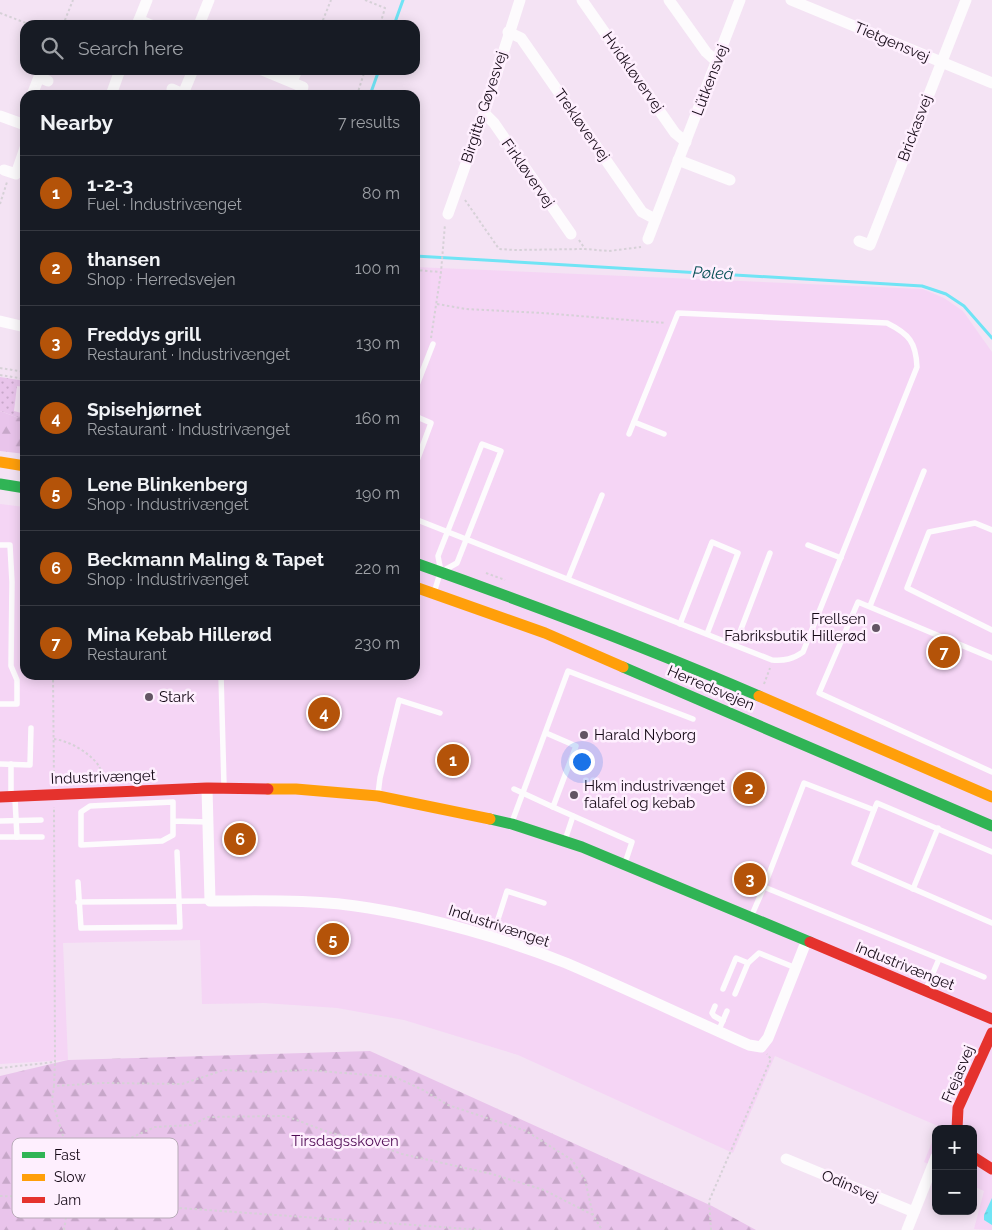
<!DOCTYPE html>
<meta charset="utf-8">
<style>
body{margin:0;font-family:Raleway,sans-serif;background:#242831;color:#f1f3f6}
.controls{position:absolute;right:15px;bottom:15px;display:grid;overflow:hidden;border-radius:10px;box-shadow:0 2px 12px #0003}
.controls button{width:45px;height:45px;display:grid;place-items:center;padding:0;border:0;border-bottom:1px solid #363941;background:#171b24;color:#f1f3f6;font:25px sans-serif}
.you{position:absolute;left:581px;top:761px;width:18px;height:18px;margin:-12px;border:4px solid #fff;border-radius:50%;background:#1a73e8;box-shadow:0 0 0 8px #1a73e833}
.badge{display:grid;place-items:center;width:32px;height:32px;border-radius:50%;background:#b45309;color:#fff;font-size:16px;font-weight:700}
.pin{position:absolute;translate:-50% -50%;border:2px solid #fff;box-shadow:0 1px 5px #0006}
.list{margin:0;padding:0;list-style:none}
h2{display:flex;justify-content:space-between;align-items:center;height:65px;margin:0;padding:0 20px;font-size:21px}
h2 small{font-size:16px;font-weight:400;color:#9ea1a6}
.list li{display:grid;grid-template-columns:32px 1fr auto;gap:15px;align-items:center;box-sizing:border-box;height:75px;padding:0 20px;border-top:1px solid #363941}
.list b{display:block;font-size:19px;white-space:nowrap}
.list p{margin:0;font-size:16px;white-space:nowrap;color:#9ea1a6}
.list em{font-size:16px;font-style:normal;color:#9ea1a6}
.icon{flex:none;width:28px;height:28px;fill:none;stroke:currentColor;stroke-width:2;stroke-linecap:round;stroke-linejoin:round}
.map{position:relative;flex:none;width:992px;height:1230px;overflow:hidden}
.search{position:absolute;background:#171b24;box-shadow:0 2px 12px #0003;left:20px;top:20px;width:400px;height:55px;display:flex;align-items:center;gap:12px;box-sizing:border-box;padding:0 18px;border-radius:15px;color:#9ea1a6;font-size:19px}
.panel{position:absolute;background:#171b24;box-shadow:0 2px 12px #0003;left:20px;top:90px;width:400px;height:590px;border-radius:15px}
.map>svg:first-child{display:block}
.built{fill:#f5d5f5}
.grass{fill:url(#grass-dots)}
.forest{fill:url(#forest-firs)}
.water{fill:url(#water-ripples)}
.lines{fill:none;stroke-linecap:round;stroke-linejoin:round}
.stream{stroke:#70e4f5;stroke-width:3}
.path{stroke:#d6d1d7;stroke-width:2;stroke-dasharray:2.5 2.5;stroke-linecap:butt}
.lane{stroke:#fdfbfd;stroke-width:5.5}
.street{stroke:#fdfbfd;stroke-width:11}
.fast{stroke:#30b455;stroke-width:11}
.slow{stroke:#ff9f0a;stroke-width:11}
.jam{stroke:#e5322d;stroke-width:11}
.poi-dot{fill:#635564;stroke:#feeffe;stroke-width:2}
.labels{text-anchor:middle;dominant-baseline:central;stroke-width:5;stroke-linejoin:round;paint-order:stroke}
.street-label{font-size:15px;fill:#150916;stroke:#feeffe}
.poi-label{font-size:15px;fill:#150916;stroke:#feeffe;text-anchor:start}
.park-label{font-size:15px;fill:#500c55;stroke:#feeffe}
.water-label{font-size:16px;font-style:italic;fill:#004c52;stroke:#feeffe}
.key{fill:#feeffe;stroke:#b8aab8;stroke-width:1}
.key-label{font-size:14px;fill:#150916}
</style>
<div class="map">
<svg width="992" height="1230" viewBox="0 0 992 1230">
<defs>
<pattern id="grass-dots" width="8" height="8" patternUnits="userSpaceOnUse" patternTransform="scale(1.25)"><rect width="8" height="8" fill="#e9c4eb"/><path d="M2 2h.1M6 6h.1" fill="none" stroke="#c7a7c9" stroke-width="1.8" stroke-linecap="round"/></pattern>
<pattern id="forest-firs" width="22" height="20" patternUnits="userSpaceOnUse" patternTransform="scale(1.25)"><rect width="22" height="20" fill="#e9c4eb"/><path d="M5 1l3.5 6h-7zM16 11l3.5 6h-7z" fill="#c7a7c9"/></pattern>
<pattern id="water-ripples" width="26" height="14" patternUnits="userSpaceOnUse" patternTransform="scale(1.25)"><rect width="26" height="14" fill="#70e4f5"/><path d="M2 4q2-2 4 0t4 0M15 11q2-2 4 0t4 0" fill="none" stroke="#60c2d1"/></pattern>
</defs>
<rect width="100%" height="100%" fill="#f4e3f4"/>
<g class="built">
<path d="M415 267 923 289 944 298 963 311 992 352V1230L974 1229 984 1191 973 1186V1129H937L938 1126 775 1056 733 1153 518 1055 404 1020 337 1008 264 1003 202 1004 200 940 63 943 68 1060 0 1064V504L25 507V675H415Z"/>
<path d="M936 1132V1168L924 1162Z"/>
</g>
<path class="grass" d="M0 377 25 381V387L17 386 14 411 21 413 19 418 0 411Z"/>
<g class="forest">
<path d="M25 403V454L0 451V411L19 418Z"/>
<path d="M370 1051 712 1206 756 1230H0V1076L68 1060Z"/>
</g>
<path class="water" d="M992 1198V1225L984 1220V1215Z"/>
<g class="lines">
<g class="stream">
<path d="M394 25 403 0"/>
<path d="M370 95 379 70"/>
<path d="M415 256 922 286 946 294 964 306 992 338"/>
</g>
<g class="path">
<path d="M365 0 385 8 380 25"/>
<path d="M0 13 31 25"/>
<path d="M63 25 73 0"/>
<path d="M321 25 331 0"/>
<path d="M357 95 365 70"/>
<path d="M465 200 499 249 515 250 585 249"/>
<path d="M0 204 7 182"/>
<path d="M579 240 585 249 609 251 641 247"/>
<path d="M415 270 440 272"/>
<path d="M437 304 466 309 542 313 666 323"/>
<path d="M431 338 441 272 445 224"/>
<path d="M0 368 25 372"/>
<path d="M0 375 25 379"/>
<path d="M486 573 505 580"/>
<path d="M53 675 54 782"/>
<path d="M764 684 770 668"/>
<path d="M54 739C70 741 90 753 99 766 101 770 102 775 103 778"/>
<path d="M0 1068 55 1062 54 807"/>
<path d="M54 1086 55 1062"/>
<path d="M71 1186 84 1164 106 1149 155 1127 191 1125 208 1117 286 1116 328 1132 368 1142 402 1154 492 1174 544 1190 593 1215"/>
<path d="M0 1196 70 1198 166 1207 482 1230"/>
<path d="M64 1230 71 1186 63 1136 52 1100 54 1086 102 1083 182 1084 224 1070 264 1072 306 1070 395 1077 423 1090 448 1105 526 1131 572 1160 585 1180 593 1215 602 1230"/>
<path d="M349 1230 350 1220"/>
<path d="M711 1230 709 1201 771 1059 767 1054"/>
</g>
<g class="lane">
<path d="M415 390 433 344"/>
<path d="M415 416 431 423 415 466"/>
<path d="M634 422 664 434"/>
<path d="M482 444 501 451 457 563 441 572 438 556Z"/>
<path d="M415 519 772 660C785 661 793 659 803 652L917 367C916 342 909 334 887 323L678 313 629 434"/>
<path d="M992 530 975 523 929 532 907 588 992 630"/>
<path d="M0 545H10L12 582 11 666 17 680V704H0"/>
<path d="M808 545 841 558"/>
<path d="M568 579 602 495"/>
<path d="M434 593 440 573"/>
<path d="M870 606 924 471"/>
<path d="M680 624 712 542 738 553 707 634"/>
<path d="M735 645 770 553"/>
<path d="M992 658 858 602 819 693 992 772"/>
<path d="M221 675 224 786"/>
<path d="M0 764 30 765 31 728"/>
<path d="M514 789 553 807 576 746 546 733"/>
<path d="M378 794 380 778 399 700 440 713"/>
<path d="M11 795V764"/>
<path d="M15 799 17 837"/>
<path d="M553 807 632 842 625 863"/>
<path d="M874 810 877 803 992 852"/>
<path d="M0 821 41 820"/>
<path d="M173 821V802L90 806 81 812V845L162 841 173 835V821L208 822"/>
<path d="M512 822 568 671 693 719"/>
<path d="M0 837H42"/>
<path d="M565 840 573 816"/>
<path d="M78 882 81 928 180 927 177 852"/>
<path d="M913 889 938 828"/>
<path d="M78 902 210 901"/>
<path d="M751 917 764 887"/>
<path d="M492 938 507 891 544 903"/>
<path d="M984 977 764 887 804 783 874 810 854 863 992 923"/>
<path d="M723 989 736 958 748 963"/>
<path d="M926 989 939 959"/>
<path d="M735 994 748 963 759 953 796 968"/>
<path d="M715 1006 712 1013 714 1016 723 1021"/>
<path d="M718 1032 727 1011"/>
</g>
<g class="street">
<path d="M582 0 675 133 686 142"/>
<path d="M669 0 706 52 716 61"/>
<path d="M791 0 992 83"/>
<path d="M139 20 151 25"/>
<path d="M137 25 147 0"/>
<path d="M199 25 209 0"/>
<path d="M508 32 521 38 642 212 655 219"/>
<path d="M262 70 303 87 299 95"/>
<path d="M292 82 297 70"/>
<path d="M172 89 183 94 193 70"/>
<path d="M32 95 39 77 48 81"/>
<path d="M111 95 120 70"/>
<path d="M484 113 494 123 571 234"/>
<path d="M0 116 25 125"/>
<path d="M678 160 730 180"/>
<path d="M4 170 16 174 25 148"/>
<path d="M448 214 484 113 520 0"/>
<path d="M648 239 740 0"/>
<path d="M859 241 870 245 966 0"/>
<path d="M0 321 25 327"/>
<path d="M207 788 210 901C263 901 317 899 369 908 432 918 506 939 566 963 627 989 688 1018 749 1045L761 1047 768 1038 806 942"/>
<path d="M786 1159 914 1212"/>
<path d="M907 1230 936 1157"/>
</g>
<g class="fast">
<path d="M0 484 25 488"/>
<path d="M415 563C531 604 646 647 759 696"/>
<path d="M623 667 992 826"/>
<path d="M490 819 512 824 582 847 810 942"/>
</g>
<g class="slow">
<path d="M0 462 25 466"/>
<path d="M415 587 545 633 623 667"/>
<path d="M759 696 992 797"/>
<path d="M268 789H296L378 796 490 819"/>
</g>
<g class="jam">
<path d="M0 797 207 788 268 789"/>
<path d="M810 942 992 1019"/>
<path d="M957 1129 958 1108 992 1033"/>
<path d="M973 1157 992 1169"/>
</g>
</g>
<g class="poi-dot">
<circle cx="876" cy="628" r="5"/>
<circle cx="149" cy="697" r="5"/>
<circle cx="584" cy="735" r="5"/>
<circle cx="574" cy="795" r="5"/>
</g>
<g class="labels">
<g class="street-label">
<text transform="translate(892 42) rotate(23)">Tietgensvej</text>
<text transform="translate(633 72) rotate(55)">Hvidkløvervej</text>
<text transform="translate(710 80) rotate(-69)">Lütkensvej</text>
<text transform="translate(484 107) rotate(-72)">Birgitte Gøyesvej</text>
<text transform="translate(582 125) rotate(55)">Trekløvervej</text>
<text transform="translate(915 128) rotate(-69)">Brickasvej</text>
<text transform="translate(528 173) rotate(55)">Firkløvervej</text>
<text transform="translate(711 688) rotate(23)">Herredsvejen</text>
<text transform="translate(103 777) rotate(-2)">Industrivænget</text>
<text transform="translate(499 926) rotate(18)">Industrivænget</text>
<text transform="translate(905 966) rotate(22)">Industrivænget</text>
<text transform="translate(958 1074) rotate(-67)">Frejasvej</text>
<text transform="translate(850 1186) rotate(23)">Odinsvej</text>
</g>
<g class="poi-label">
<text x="866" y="619" text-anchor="end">Frellsen<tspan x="866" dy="17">Fabriksbutik Hillerød</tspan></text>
<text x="159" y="697">Stark</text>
<text x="594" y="735">Harald Nyborg</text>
<text x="584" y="786">Hkm industrivænget<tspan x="584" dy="17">falafel og kebab</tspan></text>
</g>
<g class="park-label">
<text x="345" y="1141">Tirsdagsskoven</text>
</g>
<g class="water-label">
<text transform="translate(713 273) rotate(3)">Pøleå</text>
</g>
</g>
<rect x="12" y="1138" width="166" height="80" rx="8" class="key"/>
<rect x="22" y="1152" width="23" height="6" fill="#30b455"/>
<rect x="22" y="1174" width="23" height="7" fill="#ff9f0a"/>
<rect x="22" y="1197" width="23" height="6" fill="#e5322d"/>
<g class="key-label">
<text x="54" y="1160">Fast</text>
<text x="54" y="1182">Slow</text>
<text x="54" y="1205">Jam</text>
</g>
</svg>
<div class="controls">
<button>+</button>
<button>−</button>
</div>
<div class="you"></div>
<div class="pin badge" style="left:453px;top:760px">1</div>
<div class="pin badge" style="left:749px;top:788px">2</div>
<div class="pin badge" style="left:750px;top:879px">3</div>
<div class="pin badge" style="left:324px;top:713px">4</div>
<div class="pin badge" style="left:333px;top:939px">5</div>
<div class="pin badge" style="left:240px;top:839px">6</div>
<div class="pin badge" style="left:944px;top:652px">7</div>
<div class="search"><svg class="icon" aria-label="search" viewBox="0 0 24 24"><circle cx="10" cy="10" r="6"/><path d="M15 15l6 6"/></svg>Search here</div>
<section class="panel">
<h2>Nearby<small>7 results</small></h2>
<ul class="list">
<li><span class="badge">1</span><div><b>1-2-3</b><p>Fuel · Industrivænget</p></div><em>80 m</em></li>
<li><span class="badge">2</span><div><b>thansen</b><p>Shop · Herredsvejen</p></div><em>100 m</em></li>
<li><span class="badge">3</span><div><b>Freddys grill</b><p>Restaurant · Industrivænget</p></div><em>130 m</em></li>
<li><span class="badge">4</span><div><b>Spisehjørnet</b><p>Restaurant · Industrivænget</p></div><em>160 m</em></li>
<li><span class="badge">5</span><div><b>Lene Blinkenberg</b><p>Shop · Industrivænget</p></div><em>190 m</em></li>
<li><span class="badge">6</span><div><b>Beckmann Maling &amp; Tapet</b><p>Shop · Industrivænget</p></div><em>220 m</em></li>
<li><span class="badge">7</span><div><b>Mina Kebab Hillerød</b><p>Restaurant</p></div><em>230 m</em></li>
</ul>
</section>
</div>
